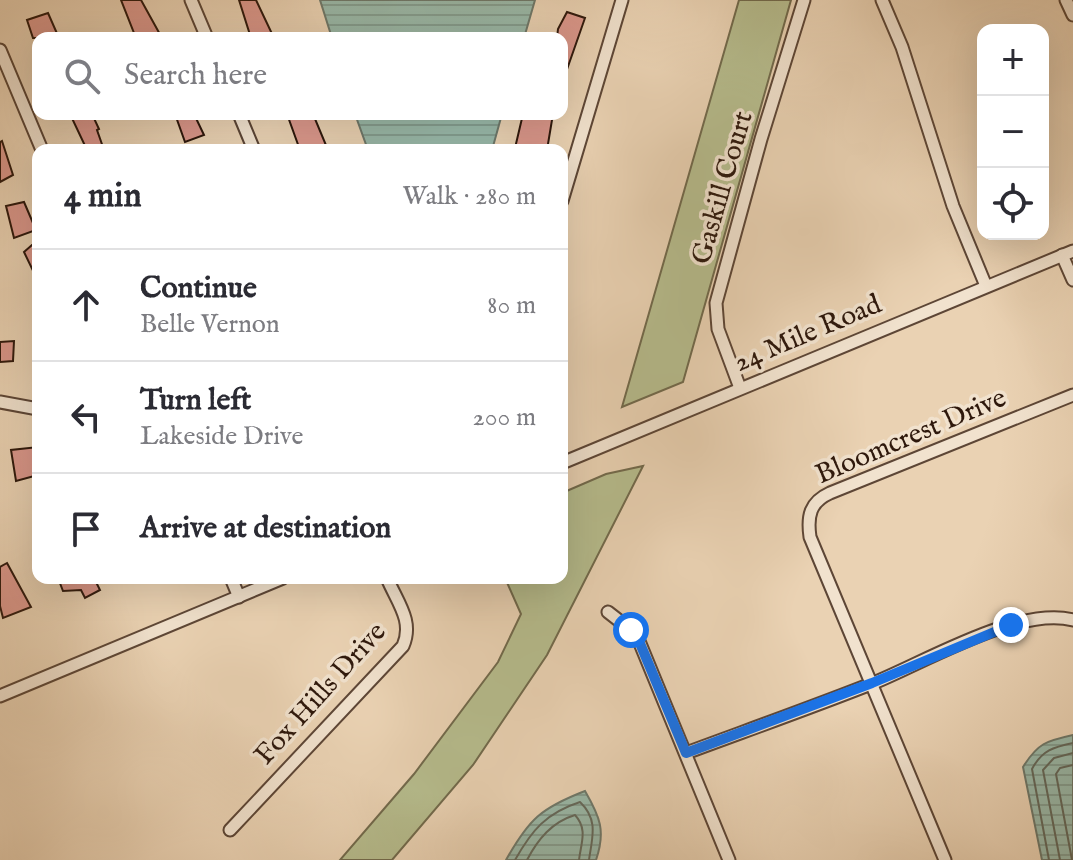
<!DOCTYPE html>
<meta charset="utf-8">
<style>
body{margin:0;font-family:"IM FELL English",serif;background:#f7f7f7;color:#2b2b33}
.controls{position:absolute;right:24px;top:24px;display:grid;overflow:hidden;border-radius:16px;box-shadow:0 8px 32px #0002}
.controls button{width:72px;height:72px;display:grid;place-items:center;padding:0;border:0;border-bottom:2px solid #e1e1e2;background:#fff;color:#2b2b33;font:40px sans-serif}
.stop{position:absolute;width:24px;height:24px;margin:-18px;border:6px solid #1a73e8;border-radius:50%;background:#fff}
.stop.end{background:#1a73e8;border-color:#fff;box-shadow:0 2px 8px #0008}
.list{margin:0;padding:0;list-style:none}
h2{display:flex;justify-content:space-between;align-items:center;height:104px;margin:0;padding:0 32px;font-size:34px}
h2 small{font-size:26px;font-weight:400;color:#7c7c81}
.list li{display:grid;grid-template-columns:52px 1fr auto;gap:24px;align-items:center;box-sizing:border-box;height:112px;padding:0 32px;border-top:2px solid #e1e1e2}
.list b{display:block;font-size:30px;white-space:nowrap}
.list p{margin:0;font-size:26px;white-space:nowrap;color:#7c7c81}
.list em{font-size:26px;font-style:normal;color:#7c7c81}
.icon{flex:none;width:44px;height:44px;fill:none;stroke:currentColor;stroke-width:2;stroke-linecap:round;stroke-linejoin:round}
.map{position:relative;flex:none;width:1073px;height:860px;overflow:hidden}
.search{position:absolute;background:#fff;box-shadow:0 8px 32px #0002;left:32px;top:32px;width:536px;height:88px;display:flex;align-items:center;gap:20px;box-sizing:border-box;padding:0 28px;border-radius:16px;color:#7c7c81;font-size:30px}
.panel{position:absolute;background:#fff;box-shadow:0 8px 32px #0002;left:32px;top:144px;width:536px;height:440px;border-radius:16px}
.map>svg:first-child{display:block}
.green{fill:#b6bc8d;stroke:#726a4c;stroke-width:2}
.water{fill:url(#water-rules);stroke:#6e786a;stroke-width:2}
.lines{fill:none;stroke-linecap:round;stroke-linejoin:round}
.shore{stroke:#64685a;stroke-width:2}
.building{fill:#dc988c;stroke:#2e180c;stroke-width:2}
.minor-casing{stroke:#5d4636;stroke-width:15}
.minor{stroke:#f1e2ce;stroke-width:11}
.route{stroke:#1a73e8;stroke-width:10}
.labels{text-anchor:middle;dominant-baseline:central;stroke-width:7;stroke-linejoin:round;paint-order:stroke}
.street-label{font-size:28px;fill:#2e180c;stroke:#f1e2ce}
</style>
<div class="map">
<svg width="1073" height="860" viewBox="0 0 1073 860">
<defs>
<pattern id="water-rules" width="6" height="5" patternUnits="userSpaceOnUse" patternTransform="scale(2)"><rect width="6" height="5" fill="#99b8a8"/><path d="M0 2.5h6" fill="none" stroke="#849d8f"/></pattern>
</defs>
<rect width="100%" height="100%" fill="#ead2b3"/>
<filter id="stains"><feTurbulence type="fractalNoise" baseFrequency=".0025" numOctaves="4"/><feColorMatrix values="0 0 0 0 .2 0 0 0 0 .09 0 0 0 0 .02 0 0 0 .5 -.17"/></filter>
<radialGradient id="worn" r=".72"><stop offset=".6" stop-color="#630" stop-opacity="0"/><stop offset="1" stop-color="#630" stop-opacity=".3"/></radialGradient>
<g class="green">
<path d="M739 0H791L683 382 622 407Z"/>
<path d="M643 466 547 655 473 765 392 860H340L414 774 498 662 521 614 505 578H562V493L606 474Z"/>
</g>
<g class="water">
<path d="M320 0H535L524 38H332Z"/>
<path d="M355 114H502L492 150H368Z"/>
<path d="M1073 735V860H1042L1023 767C1038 743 1046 741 1073 735Z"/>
<path d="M585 791C600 817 606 831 596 860H506C529 819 541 808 585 791Z"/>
</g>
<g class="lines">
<g class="shore">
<path d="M515 860C532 830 546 813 580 802 599 820 592 838 589 860"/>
<path d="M527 860C538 839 552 822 575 815 588 829 581 843 579 860"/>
<path d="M1049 860 1032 769C1042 750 1054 747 1073 743"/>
<path d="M1060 860 1043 770 1054 758 1073 753"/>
<path d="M1072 860 1056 774 1060 768 1073 765"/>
</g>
</g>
<g class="building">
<path d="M121 0H141L162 38H136Z"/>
<path d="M239 0H256L274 38H251Z"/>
<path d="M567 12 585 18 565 75H562V38H557L558 29Z"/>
<path d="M48 13 59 38H33L27 20Z"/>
<path d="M70 114H92L99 129 97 130 104 150H87Z"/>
<path d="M175 114H194L204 135 185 142Z"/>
<path d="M287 114H313L328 150H300Z"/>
<path d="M523 114H553L548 144 545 150 515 148Z"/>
<path d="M2 141 13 175 0 182V142Z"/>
<path d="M24 202 36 230 14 238 6 206Z"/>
<path d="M32 245H38V281L24 252Z"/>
<path d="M14 341 13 361 0 362V342Z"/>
<path d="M38 447V475L16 481 11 450Z"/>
<path d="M7 563 31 607 3 618 0 606V567Z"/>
<path d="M58 578H94L100 590 85 598 81 590 63 591Z"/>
</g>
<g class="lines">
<g class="minor-casing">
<g id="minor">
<path d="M191 0 207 38"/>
<path d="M882 0 902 47 953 206 986 286"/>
<path d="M1066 0 1073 15"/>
<path d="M0 50 42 150"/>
<path d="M239 114 254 150"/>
<path d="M562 201 622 0"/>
<path d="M1062 255 1073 280"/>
<path d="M740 388 718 329 716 303 761 139 804 0"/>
<path d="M0 402 38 409"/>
<path d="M562 463 1073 251"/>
<path d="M231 578 239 597"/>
<path d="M608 612 631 630 639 641 729 860"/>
<path d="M0 696 283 578"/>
<path d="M686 753C748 730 810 708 871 684 924 663 1017 606 1073 620"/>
<path d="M230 830 403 646C414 621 397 602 387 578"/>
<path d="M945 860 810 537C807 516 810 502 830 493L1073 395"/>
</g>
</g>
<use href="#minor" class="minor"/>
</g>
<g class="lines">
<path class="route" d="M631 630 639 641 686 753 872 683 1011 625"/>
</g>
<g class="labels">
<g class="street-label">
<text transform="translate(723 188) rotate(-74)">Gaskill Court</text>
<text transform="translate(808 334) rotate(-23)">24 Mile Road</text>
<text transform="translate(911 437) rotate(-23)">Bloomcrest Drive</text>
<text transform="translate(321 694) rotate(-48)">Fox Hills Drive</text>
</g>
</g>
<rect width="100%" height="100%" filter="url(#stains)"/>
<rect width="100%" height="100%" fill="url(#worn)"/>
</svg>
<div class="controls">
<button>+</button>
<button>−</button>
<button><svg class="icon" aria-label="locate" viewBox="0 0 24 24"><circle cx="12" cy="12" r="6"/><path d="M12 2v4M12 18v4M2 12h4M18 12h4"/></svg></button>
</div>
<div class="stop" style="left:631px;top:630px"></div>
<div class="stop end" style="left:1011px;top:625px"></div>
<div class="search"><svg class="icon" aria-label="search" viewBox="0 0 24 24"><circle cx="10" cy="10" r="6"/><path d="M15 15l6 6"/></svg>Search here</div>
<section class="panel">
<h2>4 min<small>Walk · 280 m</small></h2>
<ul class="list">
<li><svg class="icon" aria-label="ahead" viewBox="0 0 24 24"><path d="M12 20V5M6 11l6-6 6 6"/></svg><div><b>Continue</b><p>Belle Vernon</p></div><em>80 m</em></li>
<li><svg class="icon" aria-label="left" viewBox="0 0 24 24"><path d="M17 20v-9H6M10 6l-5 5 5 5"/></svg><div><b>Turn left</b><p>Lakeside Drive</p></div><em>200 m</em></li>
<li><svg class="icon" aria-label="arrive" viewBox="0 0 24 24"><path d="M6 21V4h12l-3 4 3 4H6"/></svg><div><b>Arrive at destination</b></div></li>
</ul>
</section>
</div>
